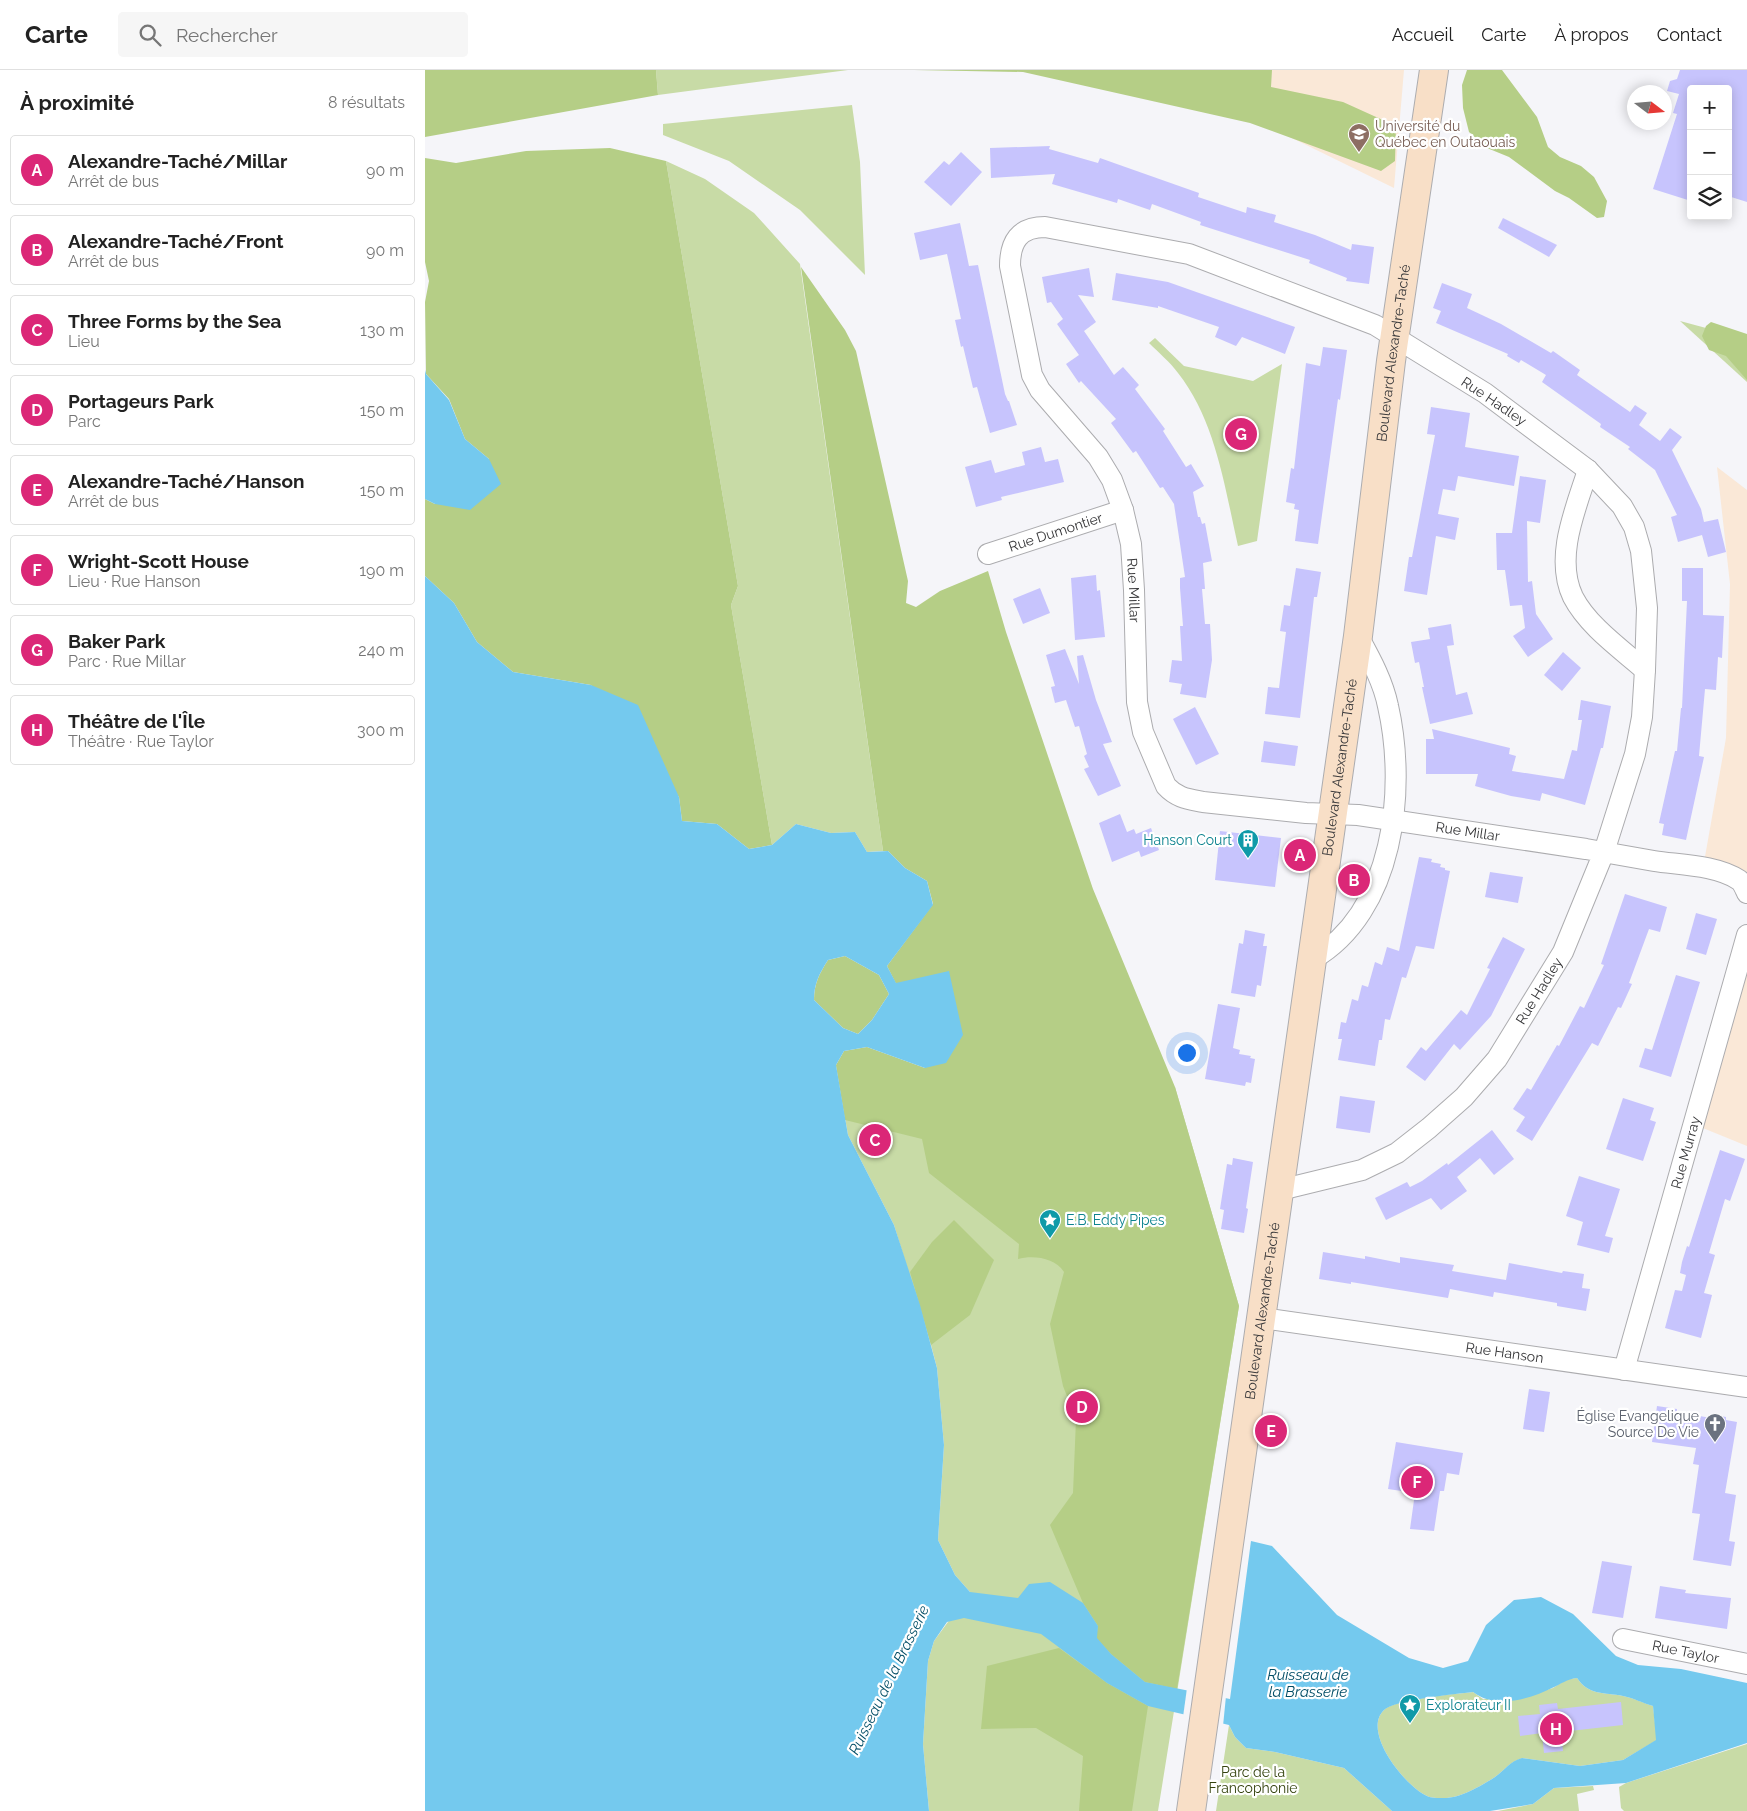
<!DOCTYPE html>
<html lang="fr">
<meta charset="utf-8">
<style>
body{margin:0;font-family:Raleway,sans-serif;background:#f6f6f6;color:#222}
.controls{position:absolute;right:15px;top:15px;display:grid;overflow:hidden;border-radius:5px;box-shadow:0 2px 12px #0003}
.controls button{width:45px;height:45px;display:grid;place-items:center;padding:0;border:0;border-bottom:1px solid #e0e0e0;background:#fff;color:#222;font:25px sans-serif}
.compass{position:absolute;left:1202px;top:15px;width:45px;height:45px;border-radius:50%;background:#fff;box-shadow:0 2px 12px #0003;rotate:106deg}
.you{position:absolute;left:761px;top:982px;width:18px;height:18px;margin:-12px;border:4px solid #fff;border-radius:50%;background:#1a73e8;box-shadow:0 0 0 8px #1a73e833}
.badge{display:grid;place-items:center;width:32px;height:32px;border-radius:50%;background:#db2777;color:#fff;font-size:16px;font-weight:700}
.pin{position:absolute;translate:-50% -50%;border:2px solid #fff;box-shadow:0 1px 5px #0006}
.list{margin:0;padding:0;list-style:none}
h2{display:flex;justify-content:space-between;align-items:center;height:65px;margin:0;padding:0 20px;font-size:21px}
h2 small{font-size:16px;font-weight:400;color:#767676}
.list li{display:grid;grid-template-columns:32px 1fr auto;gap:15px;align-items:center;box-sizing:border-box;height:70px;margin:0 10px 10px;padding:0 10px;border:1px solid #e0e0e0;border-radius:5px}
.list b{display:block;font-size:19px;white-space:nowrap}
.list p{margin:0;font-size:16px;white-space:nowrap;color:#767676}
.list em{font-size:16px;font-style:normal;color:#767676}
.icon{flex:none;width:28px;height:28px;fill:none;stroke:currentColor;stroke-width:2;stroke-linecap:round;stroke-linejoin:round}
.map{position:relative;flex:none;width:1322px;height:1741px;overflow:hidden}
header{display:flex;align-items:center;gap:30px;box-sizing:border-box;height:70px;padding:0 25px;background:#fff;border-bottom:1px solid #e0e0e0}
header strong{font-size:24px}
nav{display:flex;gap:28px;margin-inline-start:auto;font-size:18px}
.search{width:350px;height:45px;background:#f6f6f6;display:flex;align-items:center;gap:12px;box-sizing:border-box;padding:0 18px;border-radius:5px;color:#767676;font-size:19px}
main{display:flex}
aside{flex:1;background:#fff}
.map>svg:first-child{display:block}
.education{fill:#fae8d7}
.green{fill:#c8dba6}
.forest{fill:#b5ce86}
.water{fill:#74c9ee;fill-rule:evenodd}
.pier{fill:#f5f5f9}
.building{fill:#c7c4fd}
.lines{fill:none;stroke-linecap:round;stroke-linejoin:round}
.street-casing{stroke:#acacaf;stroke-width:22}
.secondary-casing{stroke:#acacaf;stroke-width:30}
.street{stroke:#fff;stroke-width:20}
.secondary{stroke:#f8dfc7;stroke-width:28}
.labels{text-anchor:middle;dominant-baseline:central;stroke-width:4.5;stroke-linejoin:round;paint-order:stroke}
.education-label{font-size:14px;fill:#785e54;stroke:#fff;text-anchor:start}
.street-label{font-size:14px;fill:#363638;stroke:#fff}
.culture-label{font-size:14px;fill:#0d838f;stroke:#fff;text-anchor:start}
.worship-label{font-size:14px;fill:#5b616d;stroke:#fff;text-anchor:end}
.park-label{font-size:14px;fill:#35430f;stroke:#fff}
.water-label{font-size:15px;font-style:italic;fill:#004c65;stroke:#fff}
</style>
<header>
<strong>Carte</strong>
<div class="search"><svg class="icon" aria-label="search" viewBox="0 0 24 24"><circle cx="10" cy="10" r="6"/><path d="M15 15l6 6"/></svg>Rechercher</div>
<nav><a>Accueil</a><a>Carte</a><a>À propos</a><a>Contact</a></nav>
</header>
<main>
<aside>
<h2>À proximité<small>8 résultats</small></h2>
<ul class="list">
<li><span class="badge">A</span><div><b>Alexandre-Taché/Millar</b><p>Arrêt de bus</p></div><em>90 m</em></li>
<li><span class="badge">B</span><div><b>Alexandre-Taché/Front</b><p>Arrêt de bus</p></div><em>90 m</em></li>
<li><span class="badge">C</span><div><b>Three Forms by the Sea</b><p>Lieu</p></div><em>130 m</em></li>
<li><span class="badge">D</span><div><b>Portageurs Park</b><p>Parc</p></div><em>150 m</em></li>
<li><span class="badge">E</span><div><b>Alexandre-Taché/Hanson</b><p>Arrêt de bus</p></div><em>150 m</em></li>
<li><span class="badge">F</span><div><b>Wright-Scott House</b><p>Lieu · Rue Hanson</p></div><em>190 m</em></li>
<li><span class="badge">G</span><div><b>Baker Park</b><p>Parc · Rue Millar</p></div><em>240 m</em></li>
<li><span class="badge">H</span><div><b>Théâtre de l'Île</b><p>Théâtre · Rue Taylor</p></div><em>300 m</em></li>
</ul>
</aside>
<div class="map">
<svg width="1322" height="1741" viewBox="0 0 1322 1741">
<rect width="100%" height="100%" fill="#f5f5f9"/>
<g class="education">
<path d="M620 0H979L969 118 824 47Z"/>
<path d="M1292 397 1322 420V823L1278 798 1301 668 1305 514Z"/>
<path d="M1322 865V1076L1268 1054Z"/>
</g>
<g class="green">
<path d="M231 0H423L233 25Z"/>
<path d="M427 35 435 92 440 205 375 140 304 91 238 65V54Z"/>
<path d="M241 91 280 109 329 143 375 194 458 781 442 782 430 762 406 763 371 754 347 775 306 535 313 516Z"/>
<path d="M1255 251 1322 269V312Z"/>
<path d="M730 268 759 296 828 311 857 294 832 471 813 476C800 419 791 351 753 303 745 292 734 283 724 273Z"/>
<path d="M411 995 750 1017 814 1236 733 1741H504L498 1674 503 1591 509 1571 545 1522 530 1505 513 1470 519 1375 512 1298 506 1275 469 1155 423 1065Z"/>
<path d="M1152 1608C1164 1626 1179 1622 1198 1626 1209 1628 1218 1633 1228 1636L1232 1670 1198 1690 1155 1696 1098 1688C1085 1691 1080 1700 1070 1707 1056 1716 1034 1729 1017 1728 1013 1728 1006 1728 1002 1726 981 1717 936 1662 959 1640 969 1629 1031 1624 1048 1622L1058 1629H1068L1077 1633 1128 1618 1142 1609Z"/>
<path d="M804 1655 810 1667 821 1678 850 1682 919 1698 967 1741H791Z"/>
<path d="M1322 1674V1741H1199L1196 1738 1194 1717 1201 1713Z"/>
<path d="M1168 1716 1169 1720 1152 1724 1154 1741H1073L1108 1734 1129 1718Z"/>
</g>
<g class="forest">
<path d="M0 0H231L233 25 0 67Z"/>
<path d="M489 0H847L846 17 918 32 971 56 970 91 956 101 825 53 598 2Z"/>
<path d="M1042 0H1077L1112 47 1123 77 1135 87 1156 96 1169 107 1182 131 1179 147 1172 148 1144 128 1130 121 1084 87 1062 78 1044 62 1038 38 1037 15Z"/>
<path d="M185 78 241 91 313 516 306 535 347 775 324 779 292 754 257 751 254 727 166 615 88 602 52 572 29 533 0 506V429L10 434 64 389 40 369 24 329 1 304 0 232 4 211 0 192V88L31 93 101 81Z"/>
<path d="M376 197 420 260 431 281 483 511 481 533 491 537 515 521 563 501 581 562 668 819 750 1017 814 1236 752 1619 720 1612 686 1584 671 1568 673 1556 658 1533 625 1455 648 1423 651 1349 638 1316 625 1254 639 1202C630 1188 609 1185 593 1189L594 1174 504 1103 497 1069 420 1050 411 995 419 981 442 977 500 998 471 914 462 896 508 834 502 811 480 798 463 781H458Z"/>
<path d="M1286 252 1322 264V310L1301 286 1284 280 1277 266 1281 256Z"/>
<path d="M420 886 454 905 464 924 447 950 433 964 418 958 389 930C389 914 394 904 403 890Z"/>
<path d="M529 1150 569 1190 545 1245 506 1275 485 1202 507 1172Z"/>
<path d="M634 1578 682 1613 723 1636 707 1741H654L658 1686 611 1658 556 1659 562 1596Z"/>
</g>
<g class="water">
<path d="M0 300 1 304 24 330 40 369 64 389 76 414 45 440 10 434 0 429Z"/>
<path d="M0 506 29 533 52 572 88 602 166 615 213 635 254 727 257 751 292 754 324 779 347 775 371 754 406 763 430 762 442 782 463 781 480 798 502 811 508 835 462 896 471 913 524 901 538 965 521 993 500 998 442 977 419 981 411 995 423 1065 469 1155 495 1235 512 1298 519 1375 513 1470 530 1505 545 1522 593 1528 604 1514 625 1512 658 1533 673 1556 672 1568 686 1584 720 1612 805 1629 826 1471 847 1476 912 1545 984 1588 1018 1598 1043 1591 1061 1555 1089 1530 1116 1527 1148 1544 1191 1586 1213 1595 1256 1599 1322 1613V1673L1201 1713 1129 1718 1108 1734 1065 1741H967L919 1698 850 1682 821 1678 810 1667 804 1655 723 1636 682 1613 616 1564 539 1548 522 1552 509 1571 503 1591 498 1674 504 1741H0ZM420 886 454 905 464 924 447 950 433 964 418 958 389 930C389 914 394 904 403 890ZM1152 1608C1164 1626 1179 1622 1198 1626 1209 1628 1217 1633 1228 1636L1231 1670 1198 1690 1155 1696 1097 1688C1085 1691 1080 1700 1070 1707 1056 1716 1034 1729 1017 1728 1013 1728 1006 1728 1002 1726 981 1717 936 1662 959 1640 969 1630 1031 1624 1048 1622 1070 1639 1103 1630 1127 1618 1136 1614 1142 1609 1152 1608Z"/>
</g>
<path class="pier" d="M762 1618 801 1626 798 1656 758 1647Z"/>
<g class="building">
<path d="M1255 0H1322V132L1303 126V19H1266V131L1228 119 1252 44 1248 43 1254 24 1242 21 1245 11 1252 9Z"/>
<path d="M625 76 624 79 673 93 675 88 689 93 774 123 773 127 821 143 822 137 851 145 849 152 890 165 926 180 927 174 949 177 944 214 921 211 922 208 884 193 885 190 775 155 776 152 727 134 725 140 693 129 692 133 627 114 630 104 566 108 565 78Z"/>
<path d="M536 82 557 102 526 136 499 112 519 91 524 95Z"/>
<path d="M1078 148 1132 175 1124 187 1073 158Z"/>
<path d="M535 153 544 196 553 195 580 324 583 331H584L592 355 565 363 552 317 548 318 538 276 536 277 530 250 536 249 522 184 495 190 489 163Z"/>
<path d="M664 198 669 227 653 225 671 252 659 261 689 305 698 297 714 315 710 319 740 359 738 361 761 397 766 394 779 416 768 422 773 447H775L777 454 780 453 787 491 778 493 780 519H777L780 554H785L787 590 781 628 755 624 757 614 744 612 747 590 757 591 755 556H758L755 518V508L760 507 749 434 738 417 735 418 711 381 708 383 686 353 691 349 656 311 654 313 641 294 654 285 632 254 638 249 626 232 622 233 617 207Z"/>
<path d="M691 203 743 212 870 257 860 284 817 267 811 276 790 267 794 257 733 236V238L687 230Z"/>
<path d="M1017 213 1047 224 1042 238 1076 254 1126 283 1128 281 1155 300 1152 305 1205 342 1210 335 1222 343 1214 355 1235 371 1245 358 1257 367 1247 380 1276 439 1279 452 1293 449 1301 482 1283 487 1277 465 1253 472 1246 447 1252 445 1230 400 1203 379 1205 377 1175 357 1176 354 1117 312 1121 305 1096 290 1094 293 1082 286 1083 284 1011 253 1016 241 1008 238Z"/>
<path d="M898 277 922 280 915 330 913 329 893 474 870 471 874 440 869 439 870 434 861 432 866 398 869 399 881 293 895 296Z"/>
<path d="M1006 337 1045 343 1040 377 1094 386 1089 416 1033 406 1030 421 1018 419 1013 444 1034 448 1030 470 1011 466 1002 525 979 521 984 487H987L1010 365 1002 364Z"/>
<path d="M616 377 620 392 633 389 639 412 576 427 577 430 551 437 540 397 566 390 570 403 600 395 597 382Z"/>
<path d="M1095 406 1121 410 1115 453 1102 451 1103 512 1107 511 1111 544 1128 569 1103 587 1088 566 1100 558 1097 535 1085 536 1080 500H1072L1071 463H1087Z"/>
<path d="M871 498 896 502 892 527H889L875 648 840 644 843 617 854 618 861 562 855 561 859 535 865 536Z"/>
<path d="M1257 498H1278V545L1299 546 1297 588 1293 587 1291 620 1280 619 1274 686 1279 687 1261 770 1237 765 1239 754 1234 753 1250 681H1252L1256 638H1257L1262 531H1257Z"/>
<path d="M671 505 672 521 675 520 680 567 650 570 646 508Z"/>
<path d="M615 518 625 543 598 554 588 529Z"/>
<path d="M1026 554 1029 575 1022 576 1031 625 1042 622 1048 644 1005 654 997 617H999L994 592 990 593 986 572 1005 569 1003 558Z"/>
<path d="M640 579 654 614 652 586 658 585 671 630 687 672 678 674 696 716 673 726 659 699 664 697 659 686 662 684 654 656 650 657 641 630 630 633 626 617 630 616 621 585Z"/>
<path d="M1138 582 1156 598 1137 621 1119 605Z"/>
<path d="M1156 630 1186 636 1178 678H1176L1160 735 1117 723 1115 731 1086 726 1050 716 1053 704H1001V669H1009L1007 659 1085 678 1084 684 1091 686 1087 701 1139 709 1147 680 1152 681 1157 650H1153Z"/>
<path d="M770 637 794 684 771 695 748 649Z"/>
<path d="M839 671 873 676 870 696 836 692Z"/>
<path d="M695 744 702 762 709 759 711 764 726 758 734 780 716 787 714 781 687 792 674 753Z"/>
<path d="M795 761 856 768 850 817 790 810Z"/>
<path d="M994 787 1007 789 1006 792 1016 794 1015 797 1020 798V800L1025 801 1009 879 991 876 981 908 977 907 965 950 960 949 957 970H954L950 996 913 990 917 969H913L916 952 921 953 927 929 933 931 937 915 943 917 950 892 957 895 962 877 974 881Z"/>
<path d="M1065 802 1098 807 1093 833 1060 827Z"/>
<path d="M1200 824 1242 837 1235 862 1224 859 1204 913 1207 914 1196 938 1193 937 1173 976 1167 973 1107 1071 1091 1061 1100 1047 1088 1039 1102 1018 1106 1020 1132 975 1134 976 1155 936 1159 938 1179 895 1176 894Z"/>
<path d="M1271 843 1292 849 1281 885 1261 879Z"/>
<path d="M820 860 840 864 838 876H842L836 916 832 915 830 927 806 923 814 873 818 874Z"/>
<path d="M1078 867 1100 879 1066 946 1035 980 1029 974 1000 1011 981 997 996 977 1001 981 1036 940 1042 945 1065 899 1062 898Z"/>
<path d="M1251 905 1275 912 1246 1007 1214 997 1220 978 1227 980Z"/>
<path d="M793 934 815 938 808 978 815 980 814 984 826 986 825 988 830 989 826 1013 821 1012 820 1016 780 1009Z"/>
<path d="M915 1026 950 1031 945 1063 911 1058Z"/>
<path d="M1198 1028 1229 1038 1225 1050 1231 1052 1218 1091 1181 1079Z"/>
<path d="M1067 1060 1089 1089 1069 1105 1055 1088 1032 1107 1042 1121 1016 1140 1006 1128 961 1150 950 1128 982 1112 985 1117 997 1111 1022 1093 1023 1095Z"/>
<path d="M1295 1080 1320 1089 1305 1131 1300 1129 1284 1183 1290 1185 1279 1223 1287 1225 1276 1268 1240 1258 1250 1220 1257 1221 1261 1205 1255 1203 1257 1192 1262 1176 1264 1177Z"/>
<path d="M808 1088 828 1092 821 1138 823 1139 819 1163 796 1159 799 1140 795 1139 802 1094 807 1095Z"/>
<path d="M1154 1106 1195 1119 1180 1166 1188 1168 1184 1183 1152 1175 1158 1152 1141 1146Z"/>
<path d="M898 1182 940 1189V1186L975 1193V1187L1029 1195 1027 1201 1081 1210 1084 1193 1137 1203 1138 1201 1159 1204 1157 1218 1165 1219 1161 1241 1132 1236V1233L1069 1222 1068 1227 1025 1219 1023 1228 926 1212V1214L894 1209Z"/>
<path d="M1104 1319 1125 1322 1119 1362 1098 1359Z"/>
<path d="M1232 1336 1252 1339V1342L1286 1348V1344L1301 1347V1350L1312 1352 1300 1423 1311 1425 1304 1471 1310 1472 1306 1496 1268 1490 1275 1444 1267 1443 1274 1395 1268 1394 1271 1378 1227 1372Z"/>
<path d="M971 1372 1038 1383 1034 1405 1022 1403 1019 1421H1015L1009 1461 985 1459 990 1423 963 1419Z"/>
<path d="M1177 1491 1207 1496 1198 1548 1167 1543Z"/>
<path d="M1235 1516 1261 1520 1260 1523 1306 1528 1302 1559 1230 1548Z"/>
<path d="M1196 1632 1198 1655 1136 1662 1138 1681 1119 1683 1117 1663 1095 1666 1093 1646 1115 1644 1114 1635 1132 1633 1133 1639Z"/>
</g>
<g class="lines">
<g class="street-casing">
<g id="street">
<path d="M1163 400C1151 438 1129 487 1148 527 1163 556 1196 579 1220 600"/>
<path id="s1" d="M563 484 698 440"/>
<path d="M888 889C969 842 982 720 963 636 958 611 945 588 933 566"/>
<path id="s2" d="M855 1120 937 1100 972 1083 1004 1058 1039 1027 1072 989 1138 882 1179 782 1210 684 1217 647 1220 600 1222 538 1216 481 1209 457 1197 436 1163 400 1060 323 950 255 764 184 620 157C594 157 585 172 585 196L607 305 615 320 673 387 687 410 698 440 706 474 709 520 712 632 718 662 741 716C752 728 763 729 778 732L881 743 933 745 1161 779C1183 783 1206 787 1229 791 1255 795 1291 795 1314 810 1318 813 1320 819 1322 823"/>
<path id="s3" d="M837 1248 1322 1317"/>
<path id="s4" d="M1199 1300 1322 865"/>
<path id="s5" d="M1198 1569 1322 1594"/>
</g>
</g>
<g class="secondary-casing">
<g id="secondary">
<path id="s6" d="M766 1741 933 566 966 291 1009 0"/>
</g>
</g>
<use href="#street" class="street"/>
<use href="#secondary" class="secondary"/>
</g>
<defs>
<g id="university-pin" transform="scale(1.125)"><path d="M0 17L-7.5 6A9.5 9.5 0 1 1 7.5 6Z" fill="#8d6e63" stroke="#fff"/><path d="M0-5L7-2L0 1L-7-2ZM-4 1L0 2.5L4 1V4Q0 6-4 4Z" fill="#fff"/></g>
<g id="building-pin" transform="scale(1.125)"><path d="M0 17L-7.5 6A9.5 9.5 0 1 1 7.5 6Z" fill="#0f9aa8" stroke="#fff"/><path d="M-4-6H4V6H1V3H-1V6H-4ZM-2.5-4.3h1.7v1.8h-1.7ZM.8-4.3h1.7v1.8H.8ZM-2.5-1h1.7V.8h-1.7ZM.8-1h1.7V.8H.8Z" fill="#fff"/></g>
<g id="sight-pin" transform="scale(1.125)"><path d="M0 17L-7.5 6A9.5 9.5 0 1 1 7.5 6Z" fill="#0f9aa8" stroke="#fff"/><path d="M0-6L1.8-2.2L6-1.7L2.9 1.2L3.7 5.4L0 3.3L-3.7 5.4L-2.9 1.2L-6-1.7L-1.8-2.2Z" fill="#fff"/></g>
<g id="church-pin" transform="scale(1.125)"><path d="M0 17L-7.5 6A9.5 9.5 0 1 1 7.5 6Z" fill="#6b7280" stroke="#fff"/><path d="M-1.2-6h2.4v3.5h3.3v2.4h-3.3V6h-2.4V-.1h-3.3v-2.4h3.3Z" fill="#fff"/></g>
</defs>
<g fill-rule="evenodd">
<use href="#university-pin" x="934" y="64"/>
<use href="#building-pin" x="823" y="770"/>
<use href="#sight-pin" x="625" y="1150"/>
<use href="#church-pin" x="1290" y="1354"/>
<use href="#sight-pin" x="985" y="1635"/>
</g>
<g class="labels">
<g class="education-label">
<text x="950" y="56">Université du<tspan x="950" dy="16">Québec en Outaouais</tspan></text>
</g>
<g class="street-label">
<text stroke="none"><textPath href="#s6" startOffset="1472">Boulevard Alexandre-Taché</textPath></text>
<text transform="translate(1069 331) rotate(34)">Rue Hadley</text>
<text stroke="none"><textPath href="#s1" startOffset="71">Rue Dumontier</textPath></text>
<text stroke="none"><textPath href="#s2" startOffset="1921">Rue Millar</textPath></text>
<text stroke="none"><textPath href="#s6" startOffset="1054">Boulevard Alexandre-Taché</textPath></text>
<text stroke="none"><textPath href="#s2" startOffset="2430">Rue Millar</textPath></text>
<text stroke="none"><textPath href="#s2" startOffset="341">Rue Hadley</textPath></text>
<text stroke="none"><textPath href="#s4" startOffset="226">Rue Murray</textPath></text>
<text stroke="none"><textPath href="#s6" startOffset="505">Boulevard Alexandre-Taché</textPath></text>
<text stroke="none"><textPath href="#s3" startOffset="245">Rue Hanson</textPath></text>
<text stroke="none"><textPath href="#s5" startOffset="64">Rue Taylor</textPath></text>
</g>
<g class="culture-label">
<text x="807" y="770" text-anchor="end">Hanson Court</text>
<text x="641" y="1150">E.B. Eddy Pipes</text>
<text x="1001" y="1635">Explorateur II</text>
</g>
<g class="worship-label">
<text x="1274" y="1346">Église Evangelique<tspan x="1274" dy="16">Source De Vie</tspan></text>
</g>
<g class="park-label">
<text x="828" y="1702">Parc de la<tspan x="828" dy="16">Francophonie</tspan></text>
</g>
<g class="water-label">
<text x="883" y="1605">Ruisseau de<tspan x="883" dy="17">la Brasserie</tspan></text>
<text transform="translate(464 1610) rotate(-64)">Ruisseau de la Brasserie</text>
</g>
</g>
</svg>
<div class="controls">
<button>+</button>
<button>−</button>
<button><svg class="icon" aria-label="layers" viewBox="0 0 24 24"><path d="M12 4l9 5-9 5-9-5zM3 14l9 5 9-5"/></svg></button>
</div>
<svg class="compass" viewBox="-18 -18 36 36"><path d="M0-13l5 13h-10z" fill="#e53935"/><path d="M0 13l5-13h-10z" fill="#767676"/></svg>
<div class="you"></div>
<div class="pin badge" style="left:875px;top:785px">A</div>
<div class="pin badge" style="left:929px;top:810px">B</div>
<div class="pin badge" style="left:450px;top:1070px">C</div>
<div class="pin badge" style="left:657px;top:1337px">D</div>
<div class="pin badge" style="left:846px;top:1361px">E</div>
<div class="pin badge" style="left:992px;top:1412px">F</div>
<div class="pin badge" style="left:816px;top:364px">G</div>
<div class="pin badge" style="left:1131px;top:1659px">H</div>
</div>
</main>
